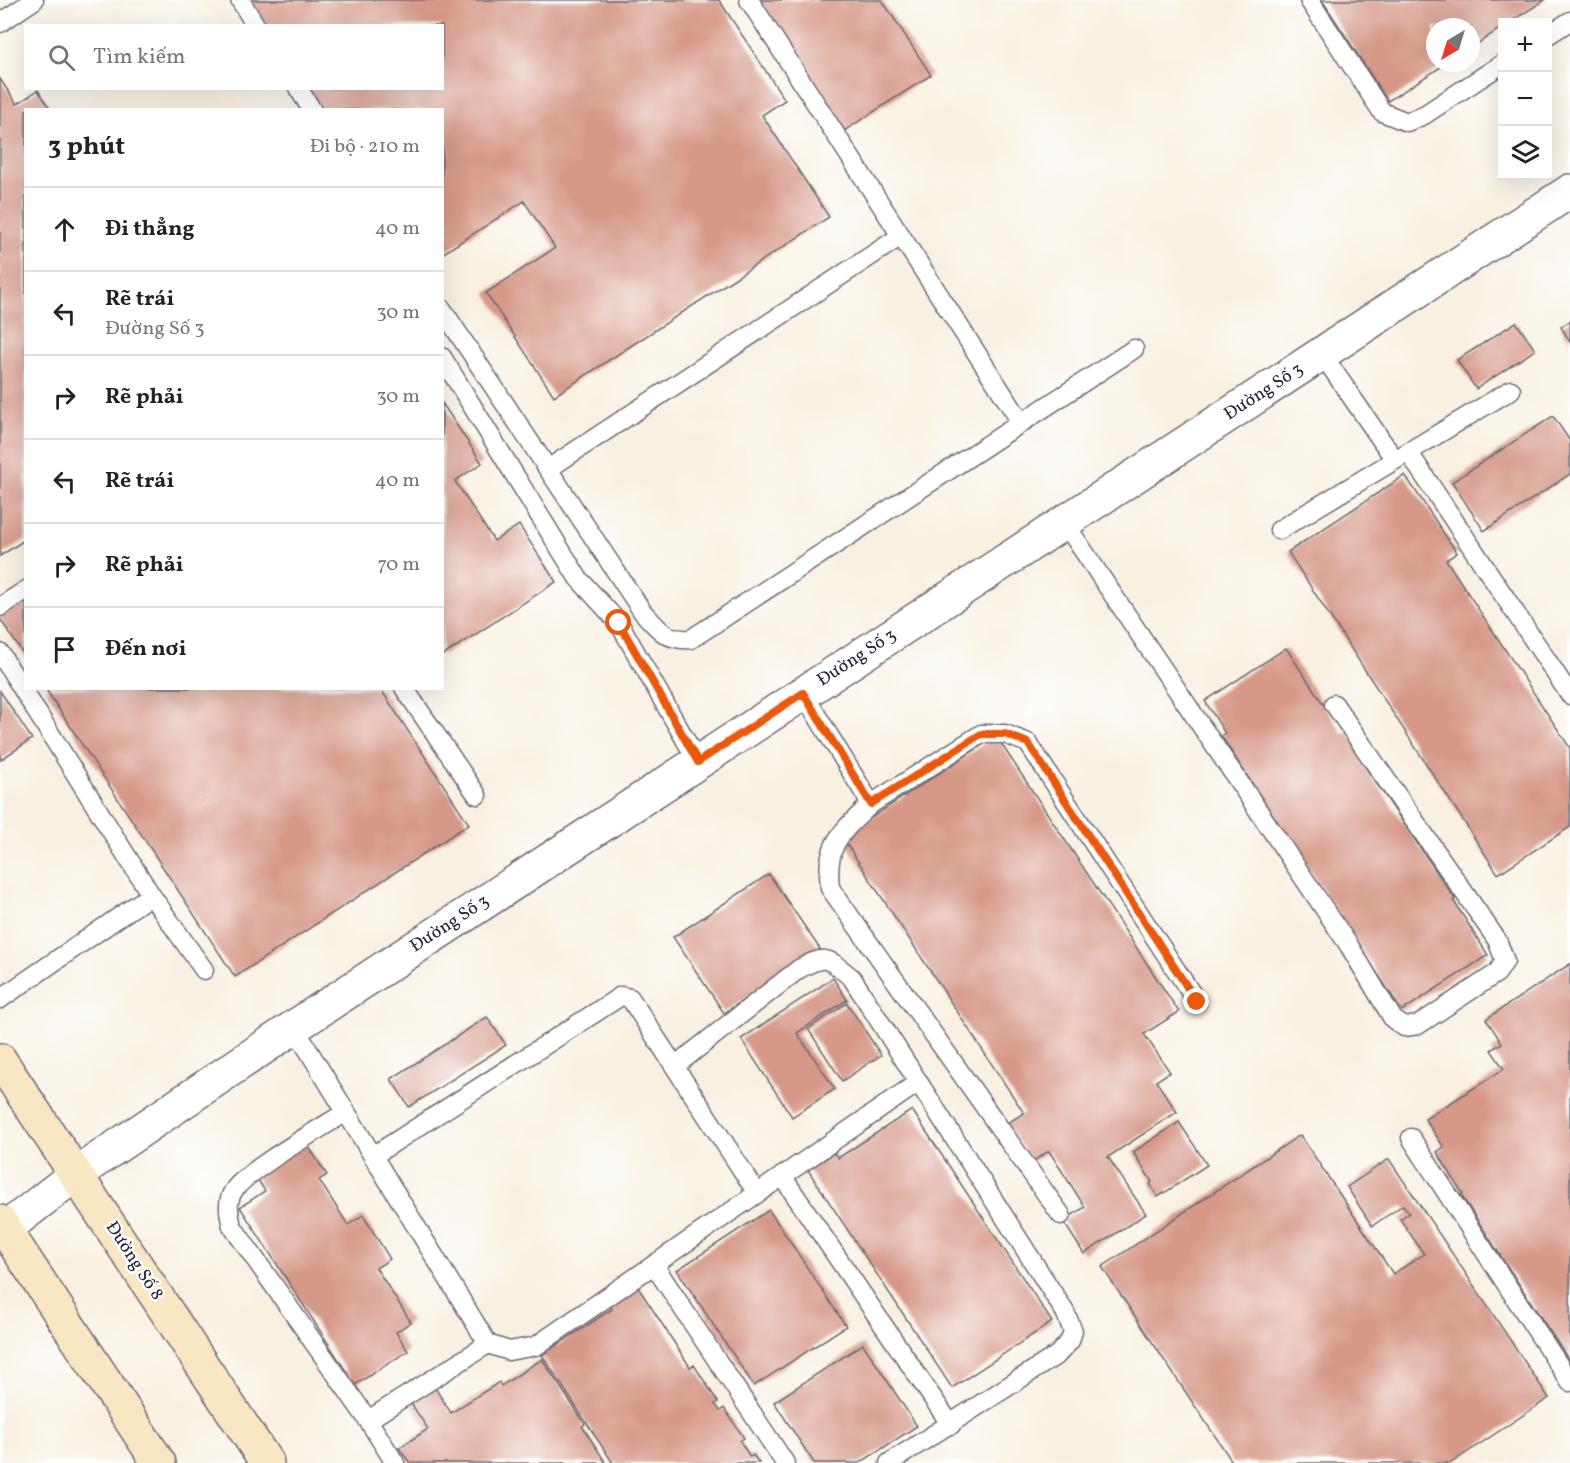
<!DOCTYPE html>
<html lang="vi">
<meta charset="utf-8">
<style>
body{margin:0;font-family:Vollkorn,serif;background:#f2f2f2;color:#222}
.controls{position:absolute;right:18px;top:18px;display:grid;overflow:hidden;border-radius:0px;box-shadow:0 6px 24px #0002}
.controls button{width:54px;height:54px;display:grid;place-items:center;padding:0;border:0;border-bottom:2px solid #e0e0e0;background:#fff;color:#222;font:30px sans-serif}
.compass{position:absolute;left:1426px;top:18px;width:54px;height:54px;border-radius:50%;background:#fff;box-shadow:0 6px 24px #0002;rotate:218deg}
.stop{position:absolute;width:18px;height:18px;margin:-14px;border:4px solid #ea580c;border-radius:50%;background:#fff}
.stop.end{background:#ea580c;border-color:#fff;box-shadow:0 2px 6px #0008}
.list{margin:0;padding:0;list-style:none}
h2{display:flex;justify-content:space-between;align-items:center;height:78px;margin:0;padding:0 24px;font-size:26px}
h2 small{font-size:20px;font-weight:400;color:#767676}
.list li{display:grid;grid-template-columns:39px 1fr auto;gap:18px;align-items:center;box-sizing:border-box;height:84px;padding:0 24px;border-top:2px solid #e0e0e0}
.list b{display:block;font-size:22px;white-space:nowrap}
.list p{margin:0;font-size:20px;white-space:nowrap;color:#767676}
.list em{font-size:20px;font-style:normal;color:#767676}
.icon{flex:none;width:33px;height:33px;fill:none;stroke:currentColor;stroke-width:2;stroke-linecap:round;stroke-linejoin:round}
.map{position:relative;flex:none;width:1570px;height:1463px;overflow:hidden}
.search{position:absolute;background:#fff;box-shadow:0 6px 24px #0002;left:24px;top:24px;width:420px;height:66px;display:flex;align-items:center;gap:15px;box-sizing:border-box;padding:0 21px;border-radius:0px;color:#767676;font-size:22px}
.panel{position:absolute;background:#fff;box-shadow:0 6px 24px #0002;left:24px;top:108px;width:420px;height:582px;border-radius:0px}
.map>svg:first-child{display:block}
.building{fill:#d69988}
.lines{fill:none;stroke-linecap:round;stroke-linejoin:round}
.lane-casing{stroke:#6d6a75;stroke-width:21}
.street-casing{stroke:#6d6a75;stroke-width:36}
.secondary-casing{stroke:#6d6a75;stroke-width:36}
.lane{stroke:#fff;stroke-width:18}
.street{stroke:#fff;stroke-width:33}
.secondary{stroke:#f9e7c3;stroke-width:33}
.route{stroke:#ea580c;stroke-width:8}
.labels{text-anchor:middle;dominant-baseline:central;stroke-width:5;stroke-linejoin:round;paint-order:stroke}
.street-label{font-size:18px;fill:#22223b;stroke:#fff}
</style>
<div class="map">
<svg width="1570" height="1463" viewBox="0 0 1570 1463">
<rect width="100%" height="100%" fill="#fff"/>
<filter id="ink" filterUnits="userSpaceOnUse"><feTurbulence type="fractalNoise" baseFrequency=".0167" numOctaves="2"/><feDisplacementMap in="SourceGraphic" scale="12" xChannelSelector="R" yChannelSelector="G"/><feConvolveMatrix kernelMatrix="1 2 1 2 8 2 1 2 1" color-interpolation-filters="sRGB"/></filter>
<filter id="wash" filterUnits="userSpaceOnUse"><feTurbulence type="fractalNoise" baseFrequency=".008" numOctaves="4" result="noise"/><feDisplacementMap in="SourceGraphic" scale="24" xChannelSelector="R" yChannelSelector="G"/><feGaussianBlur stdDeviation="1.35" result="paint"/><feColorMatrix in="noise" values="0 0 0 0 0 0 0 0 0 0 0 0 0 0 0 0 0 1.4 0 .05"/><feComposite in="paint" operator="in"/></filter>
<g filter="url(#wash)">
<rect width="100%" height="100%" fill="#f8f0e1"/>
<g id="blocks">
<g class="building">
<path d="M248 0H719L785 100 762 115 829 217 554 396 486 293 555 248 524 201 442 254V110H320L306 88H442V26H265Z"/>
<path d="M759 0H882L931 75 844 131Z"/>
<path d="M1322 0H1545L1510 22H1502V27L1471 48V27H1435V63H1447L1388 101Z"/>
<path d="M0 79 17 104 38 90 51 110H26V539L0 556Z"/>
<path d="M1570 321V342L1561 327Z"/>
<path d="M1516 322 1535 350 1476 389 1457 360Z"/>
<path d="M442 403 482 463 455 481 494 541 519 525 556 582 442 656Z"/>
<path d="M1553 416 1570 441V474L1484 531 1452 482Z"/>
<path d="M1405 475 1457 553 1446 560 1570 748V827L1498 874 1288 552Z"/>
<path d="M26 595V658L0 619V611Z"/>
<path d="M1286 648 1343 734 1347 731 1366 760 1362 762 1455 899 1453 900 1488 955 1402 1011 1221 736 1225 733 1205 701Z"/>
<path d="M45 688H380L469 824 235 977Z"/>
<path d="M0 691 32 739 0 760Z"/>
<path d="M996 736 1179 1012 1144 1034 1170 1072 1156 1081 1177 1112 1108 1157 1146 1214 1084 1254 1063 1221 1085 1207 1049 1151 1032 1162 1006 1124 1024 1113 842 837Z"/>
<path d="M769 874 820 949 724 1013 673 937Z"/>
<path d="M1570 964V1362L1461 1195 1463 1194 1437 1152 1444 1147 1425 1119 1504 1069 1491 1050 1502 1043 1486 1019Z"/>
<path d="M833 978 847 1000 797 1033 835 1089 792 1117 741 1039Z"/>
<path d="M847 1003 881 1055 842 1081 808 1029Z"/>
<path d="M487 1017 506 1045 409 1107 391 1079Z"/>
<path d="M912 1110 1052 1322 952 1388 808 1170 834 1153 838 1158Z"/>
<path d="M1179 1122 1207 1165 1158 1197 1150 1184 1152 1182 1133 1152Z"/>
<path d="M1300 1135 1393 1274 1424 1254 1400 1219 1409 1213 1403 1205 1372 1226 1347 1187 1389 1159 1549 1398 1451 1463H1233L1102 1267Z"/>
<path d="M305 1141 327 1175 319 1180 348 1225 363 1215 390 1259 376 1268 411 1322 396 1332 408 1351 355 1385 240 1207 265 1191 254 1174Z"/>
<path d="M769 1210 846 1326 754 1386 677 1270Z"/>
<path d="M634 1281 690 1367 694 1365 718 1402 715 1404 720 1411 724 1408 744 1438 740 1441 750 1457 753 1455 759 1463H613L542 1355 612 1309 606 1300Z"/>
<path d="M863 1344 917 1426 860 1463H814L774 1402Z"/>
<path d="M542 1359 585 1424 582 1426 606 1463H410L399 1448 428 1429 408 1399 432 1383 451 1413 499 1382 501 1386Z"/>
</g>
</g>
</g>
<g filter="url(#ink)">
<use href="#blocks" fill-opacity="0" stroke="#6d6a75" stroke-width="1.5"/>
<g class="lines">
<g class="lane-casing">
<g id="lane">
<path d="M240 0 256 26"/>
<path d="M749 0 1021 422"/>
<path d="M1309 0 1382 112 1407 122 1424 115 1502 64"/>
<path d="M0 23 34 0"/>
<path d="M1548 35 1570 21"/>
<path d="M298 88 312 110"/>
<path d="M442 309 642 611C658 629 666 641 691 639L1134 349"/>
<path d="M1322 354 1395 460"/>
<path d="M442 357 578 578 619 623 698 762"/>
<path d="M1409 453 1570 695"/>
<path d="M548 469 901 236"/>
<path d="M1064 522 1350 947 1393 1019 1404 1027 1418 1025 1497 973 1505 961 1497 940 1334 704"/>
<path d="M1279 530 1511 390"/>
<path d="M0 607 26 590"/>
<path d="M0 653 151 895 0 999"/>
<path d="M404 688 477 795"/>
<path d="M803 693 871 804 981 734H1005L1028 743 1197 1002"/>
<path d="M871 804C841 833 825 843 830 888L1061 1215"/>
<path d="M151 895 204 970"/>
<path d="M294 1027 488 1344 509 1351 536 1346 919 1082"/>
<path d="M675 1066 799 969C828 953 828 959 852 978L1065 1312 1073 1331 1070 1341 1057 1355 889 1463"/>
<path d="M346 1112C323 1127 246 1171 234 1190 226 1201 229 1214 232 1226L368 1420 488 1344"/>
<path d="M1411 1138 1570 1382"/>
<path d="M373 1156 621 996 630 998 757 1193"/>
<path d="M782 1176 951 1425"/>
<path d="M654 1265 785 1463"/>
<path d="M368 1420 395 1463"/>
</g>
</g>
<g class="street-casing">
<path id="street" d="M0 1233 76 1174 294 1027 1570 191"/>
</g>
<g class="secondary-casing">
<g id="secondary">
<path d="M0 1060 267 1463"/>
<path d="M0 1222 159 1463"/>
</g>
</g>
<use href="#lane" class="lane"/>
<use href="#street" class="street"/>
<use href="#secondary" class="secondary"/>
</g>
</g>
<g class="lines" filter="url(#ink)">
<path class="route" d="M619 623 698 762 803 693 871 804 981 734H1005L1028 743 1197 1002"/>
</g>
<g class="labels">
<g class="street-label">
<text transform="translate(1264 392) rotate(-33)">Đường Số 3</text>
<text transform="translate(857 658) rotate(-33)">Đường Số 3</text>
<text transform="translate(450 924) rotate(-33)">Đường Số 3</text>
<text transform="translate(134 1261) rotate(57)">Đường Số 8</text>
</g>
</g>
</svg>
<div class="controls">
<button>+</button>
<button>−</button>
<button><svg class="icon" aria-label="layers" viewBox="0 0 24 24"><path d="M12 4l9 5-9 5-9-5zM3 14l9 5 9-5"/></svg></button>
</div>
<svg class="compass" viewBox="-18 -18 36 36"><path d="M0-13l5 13h-10z" fill="#e53935"/><path d="M0 13l5-13h-10z" fill="#767676"/></svg>
<div class="stop" style="left:619px;top:623px"></div>
<div class="stop end" style="left:1197px;top:1002px"></div>
<div class="search"><svg class="icon" aria-label="search" viewBox="0 0 24 24"><circle cx="10" cy="10" r="6"/><path d="M15 15l6 6"/></svg>Tìm kiếm</div>
<section class="panel">
<h2>3 phút<small>Đi bộ · 210 m</small></h2>
<ul class="list">
<li><svg class="icon" aria-label="ahead" viewBox="0 0 24 24"><path d="M12 20V5M6 11l6-6 6 6"/></svg><div><b>Đi thẳng</b></div><em>40 m</em></li>
<li><svg class="icon" aria-label="left" viewBox="0 0 24 24"><path d="M17 20v-9H6M10 6l-5 5 5 5"/></svg><div><b>Rẽ trái</b><p>Đường Số 3</p></div><em>30 m</em></li>
<li><svg class="icon" aria-label="right" viewBox="0 0 24 24"><path d="M7 20v-9h11M14 6l5 5-5 5"/></svg><div><b>Rẽ phải</b></div><em>30 m</em></li>
<li><svg class="icon" aria-label="left" viewBox="0 0 24 24"><path d="M17 20v-9H6M10 6l-5 5 5 5"/></svg><div><b>Rẽ trái</b></div><em>40 m</em></li>
<li><svg class="icon" aria-label="right" viewBox="0 0 24 24"><path d="M7 20v-9h11M14 6l5 5-5 5"/></svg><div><b>Rẽ phải</b></div><em>70 m</em></li>
<li><svg class="icon" aria-label="arrive" viewBox="0 0 24 24"><path d="M6 21V4h12l-3 4 3 4H6"/></svg><div><b>Đến nơi</b></div></li>
</ul>
</section>
</div>
